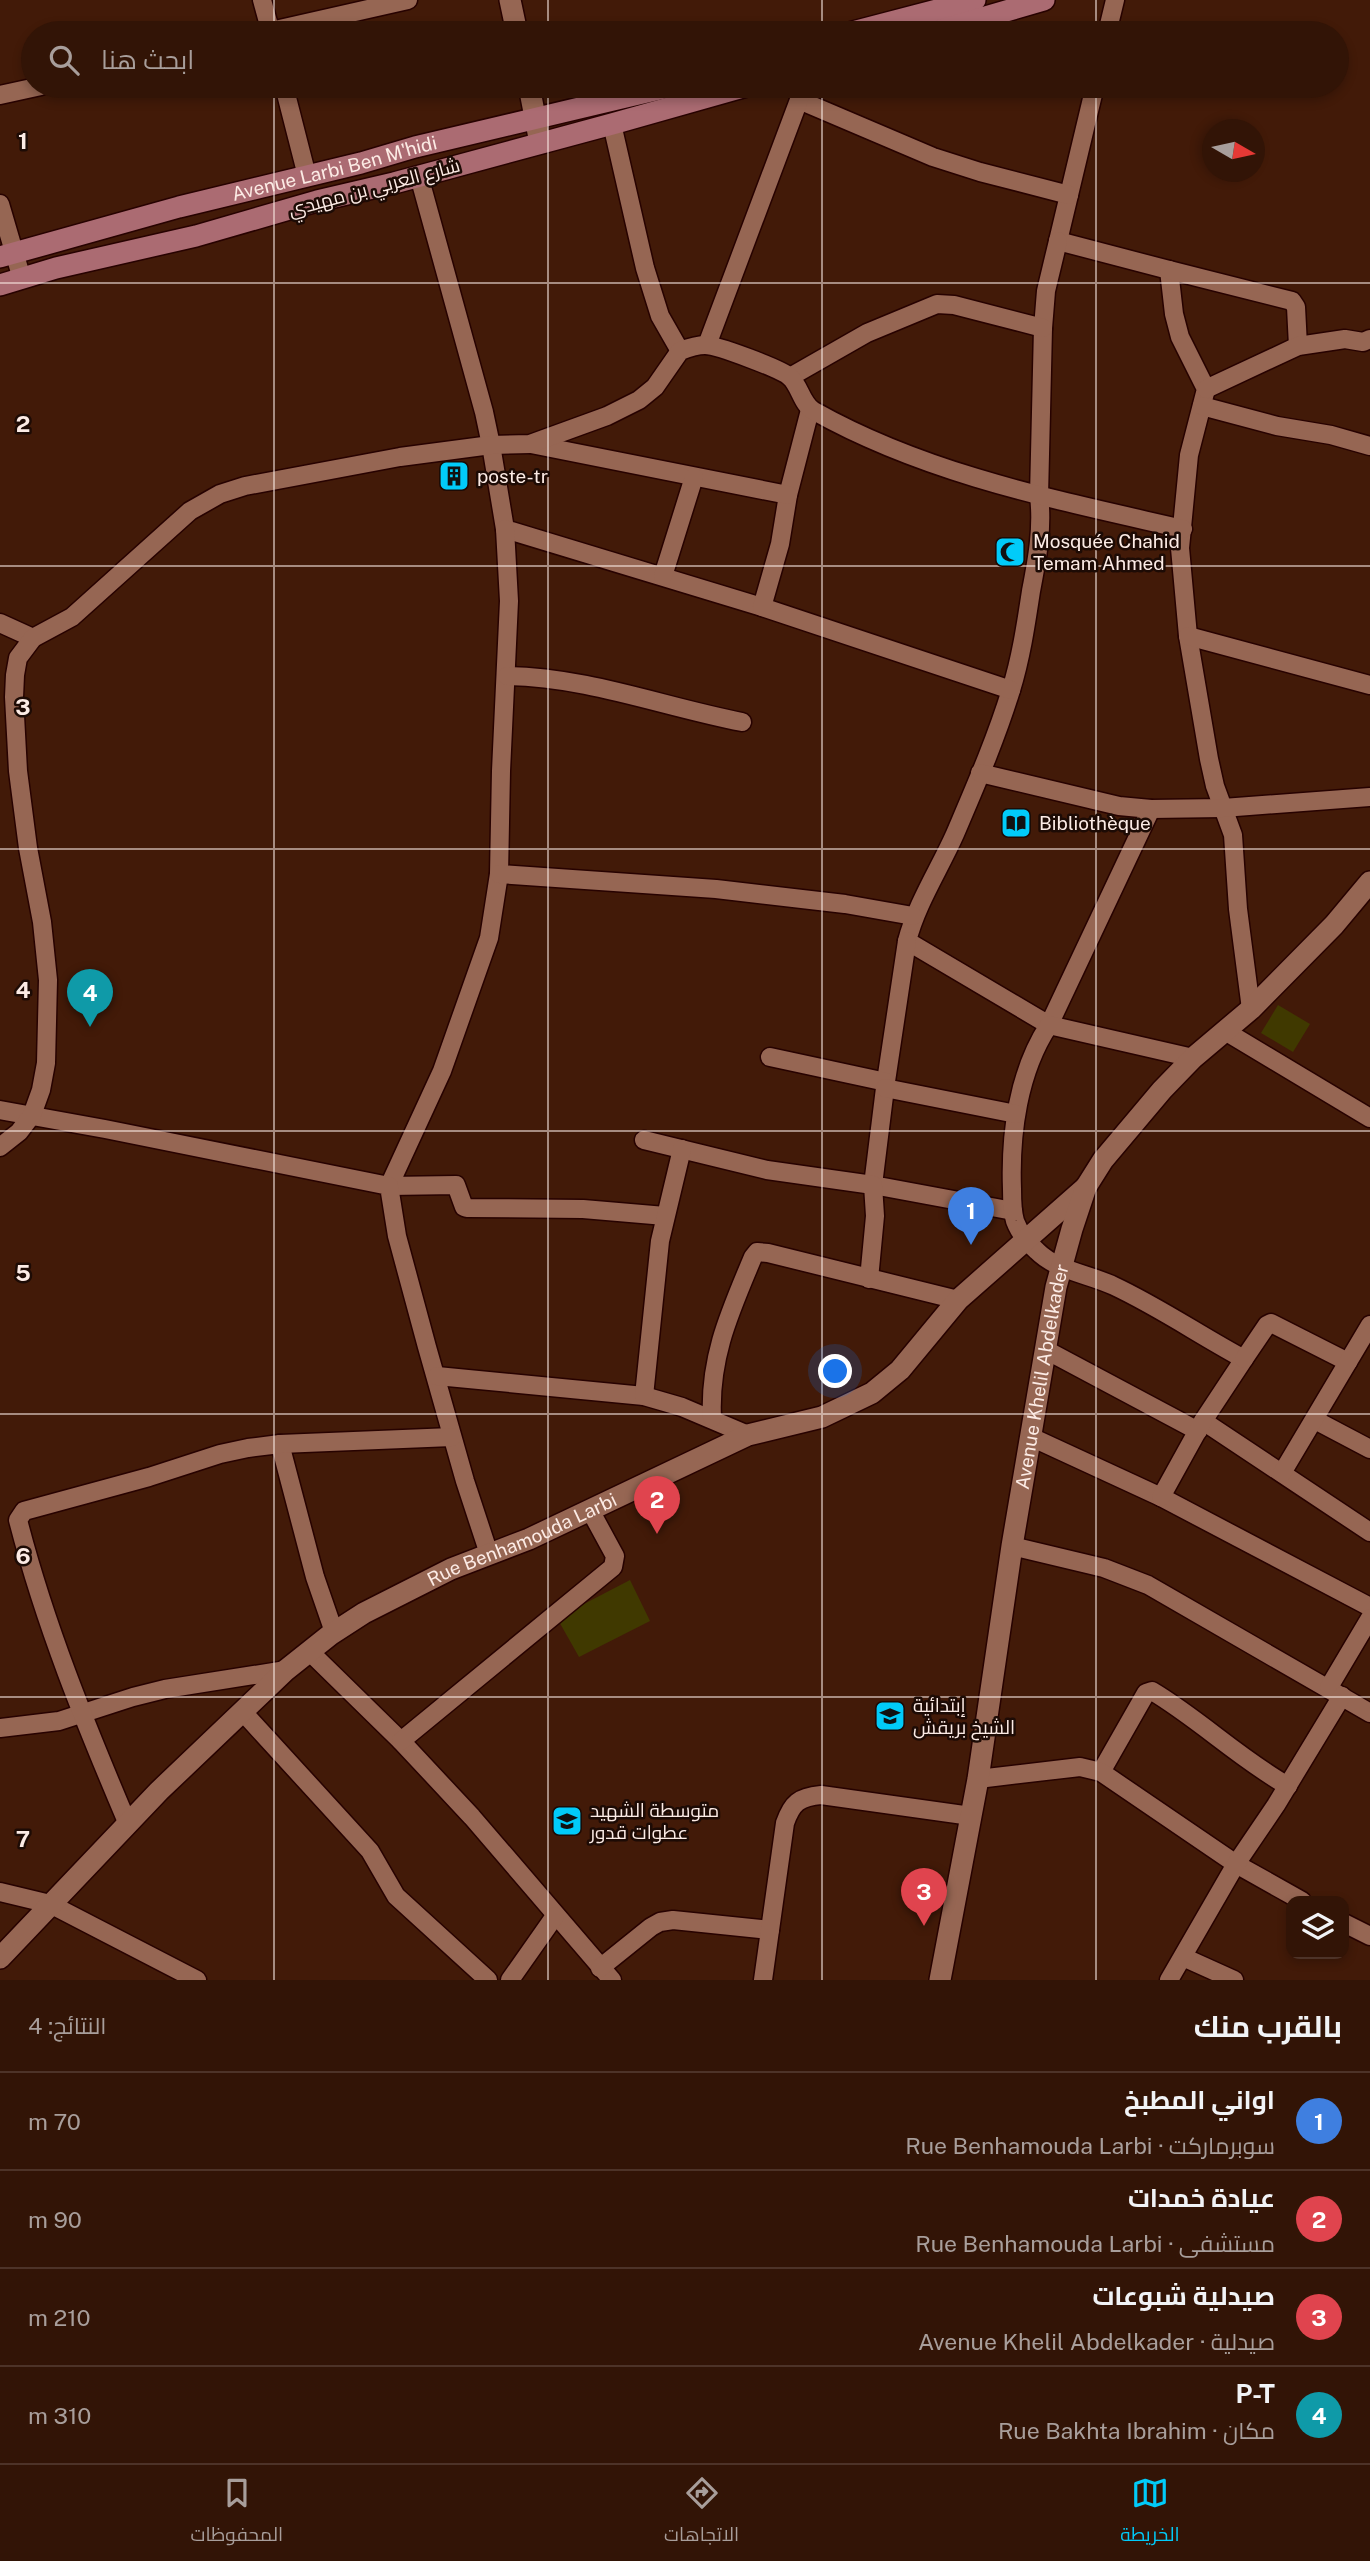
<!DOCTYPE html>
<html lang="ar">
<meta charset="utf-8">
<style>
body{margin:0;font-family:"Public Sans",Cairo,sans-serif;background:#3d2114;color:#f1f3f6;direction:rtl}
.controls{position:absolute;right:21px;bottom:21px;display:grid;overflow:hidden;border-radius:14px;box-shadow:0 4px 10px #0003}
.controls button{width:63px;height:63px;display:grid;place-items:center;padding:0;border:0;border-bottom:2px solid #4d3328;background:#321406;color:#f1f3f6;font:35px sans-serif}
.compass{position:absolute;left:1202px;top:119px;width:63px;height:63px;border-radius:50%;background:#321406;box-shadow:0 4px 10px #0003;rotate:99deg}
.you{position:absolute;left:836px;top:1372px;width:24px;height:24px;margin:-18px;border:5px solid #fff;border-radius:50%;background:#1a73e8;box-shadow:0 0 0 10px #1a73e833}
.badge{display:grid;place-items:center;width:46px;height:46px;border-radius:50%;background:#01cbf9;color:#fff;font-size:23px;font-weight:700}
.pin{position:absolute;translate:-50% -58px;filter:drop-shadow(0 2px 4px #0008)}
.pin::after{content:'';position:absolute;top:37px;width:24px;height:21px;background:inherit;clip-path:polygon(0 0,100% 0,50% 100%)}
.list{margin:0;padding:0;list-style:none}
h2{display:flex;justify-content:space-between;align-items:center;height:91px;margin:0;padding:0 28px;font-size:30px}
h2 small{font-size:23px;font-weight:400;color:#a89e9b}
.list li{display:grid;grid-template-columns:46px 1fr auto;gap:21px;align-items:center;box-sizing:border-box;height:98px;padding:0 28px;border-top:2px solid #4d3328}
.list b{display:block;font-size:26px;white-space:nowrap}
.list p{margin:0;font-size:23px;white-space:nowrap;color:#a89e9b}
.list em{font-size:23px;font-style:normal;color:#a89e9b}
.icon{flex:none;width:38px;height:38px;fill:none;stroke:currentColor;stroke-width:2;stroke-linecap:round;stroke-linejoin:round}
.map{position:relative;flex:none;width:1370px;height:1980px;overflow:hidden;direction:ltr}
.search{position:absolute;background:#321406;box-shadow:0 4px 10px #0003;left:21px;right:21px;top:21px;height:77px;display:flex;align-items:center;gap:18px;box-sizing:border-box;padding:0 24px;border-radius:38px;color:#a89e9b;font-size:26px}
.sheet{height:483px;background:#321406}
nav{display:flex;justify-content:space-around;align-items:center;box-sizing:border-box;height:98px;border-top:2px solid #4d3328;background:#321406;font-size:19px;color:#a89e9b}
nav a{display:grid;justify-items:center;gap:4px}
nav .on{color:#01cbf9}
.map>svg:first-child{display:block}
.grass{fill:#403900}
.lines{fill:none;stroke-linecap:round;stroke-linejoin:round}
.minor-casing{stroke:#270200;stroke-width:21}
.tertiary-casing{stroke:#270200;stroke-width:24}
.secondary-casing{stroke:#270200;stroke-width:24}
.minor{stroke:#966653;stroke-width:18}
.tertiary{stroke:#966653;stroke-width:21}
.secondary{stroke:#ab6b72;stroke-width:21}
.grid{fill:none;stroke:#fcebe5;stroke-width:2;stroke-opacity:0.55}
.labels{text-anchor:middle;dominant-baseline:central;stroke-width:5;stroke-linejoin:round;paint-order:stroke}
.street-label{font-size:19px;fill:#fcebe5;stroke:#1d0b05}
.poi-label{font-size:19px;fill:#fcebe5;stroke:#1d0b05;text-anchor:start}
.grid-label{font-size:23px;text-anchor:middle;font-weight:bold;fill:#fcebe5;stroke:#1d0b05;stroke-width:5;stroke-linejoin:round;paint-order:stroke}
</style>
<div class="map">
<svg width="1370" height="1980" viewBox="0 0 1370 1980">
<rect width="100%" height="100%" fill="#421a08"/>
<g class="grass">
<path d="M1278 1005 1310 1024 1293 1052 1261 1033Z"/>
<path d="M630 1580 650 1621 579 1657 557 1618Z"/>
</g>
<g class="lines">
<g class="minor-casing">
<g id="minor">
<path d="M262 0 271 33"/>
<path d="M262 33 408 0"/>
<path d="M1107 33 1115 0"/>
<path d="M284 86 307 176"/>
<path d="M1095 86 1058 241 1169 270 1174 314 1180 337 1206 389 1189 455 1180 548 1188 636 1209 759 1215 786 1233 835 1238 909 1251 1009"/>
<path d="M0 95 41 86"/>
<path d="M799 100 933 157 980 172 1069 195"/>
<path d="M612 124 645 268 660 316 680 351"/>
<path d="M419 176 484 412 491 445 505 529 762 607"/>
<path d="M0 204 22 279"/>
<path d="M1058 241 1046 291 1043 328 1039 496C1043 528 1037 560 1031 591 1026 624 1021 658 1011 690 996 739 975 787 955 834 939 870 917 903 907 941L1049 1025 1151 809"/>
<path d="M1169 270 1292 301 1296 307 1298 346"/>
<path d="M707 345 799 100 800 86"/>
<path d="M790 377 867 333 937 304 954 305 1043 328"/>
<path d="M1206 389 1298 346 1345 339 1363 342 1370 339"/>
<path d="M1202 406 1277 426 1331 435 1370 446"/>
<path d="M810 410 788 495 780 544 762 607 1011 690"/>
<path d="M531 444 788 495"/>
<path d="M505 529 509 601 501 771 499 874 489 938 442 1071 389 1186 456 1185 464 1207 467 1208 583 1209 665 1216"/>
<path d="M663 576 694 477"/>
<path d="M0 623 33 638"/>
<path d="M1188 636 1370 685"/>
<path d="M507 676C587 677 664 707 742 722"/>
<path d="M980 773 1119 806 1151 809 1223 808 1370 797"/>
<path d="M499 874 716 889 845 904 913 916"/>
<path d="M907 941 885 1088 873 1185 1013 1211"/>
<path d="M1225 1031 1370 1118"/>
<path d="M770 1057 886 1082"/>
<path d="M1193 1058 1049 1025C1018 1072 1010 1134 1012 1189 1012 1200 1012 1211 1015 1221 1019 1232 1028 1243 1037 1251 1057 1271 1089 1274 1114 1286 1159 1307 1201 1336 1244 1359L1203 1421 1370 1532"/>
<path d="M885 1088 1016 1114"/>
<path d="M0 1110 105 1129 389 1186 397 1236 427 1347 465 1481 489 1554"/>
<path d="M644 1140 767 1170 873 1185 875 1216 869 1279"/>
<path d="M0 1147 19 1132 32 1115 41 1090 46 1063 48 980 42 922 28 848 18 771 14 697 15 675 18 658 33 638 72 617 190 511 220 494 245 486 400 457 491 445 530 444 607 416 639 400 655 387 680 351C688 348 697 345 705 345 717 345 781 369 790 377 800 386 802 405 814 411 928 475 1057 500 1183 529"/>
<path d="M1046 1350 1198 1431"/>
<path d="M1244 1359 1267 1325 1271 1323 1348 1362"/>
<path d="M437 1376 644 1396 682 1407 748 1435"/>
<path d="M644 1396 660 1241 682 1149"/>
<path d="M712 1418C709 1357 730 1312 753 1257L757 1252 768 1253 958 1300"/>
<path d="M1315 1420 1370 1449"/>
<path d="M1031 1437 1161 1497 1370 1607"/>
<path d="M280 1444 315 1577 334 1632"/>
<path d="M1282 1473 1370 1325"/>
<path d="M1161 1497 1203 1421"/>
<path d="M1012 1546 1104 1568 1148 1585 1370 1713"/>
<path d="M309 1651 401 1741 472 1817 612 1980"/>
<path d="M1329 1687 1370 1618"/>
<path d="M242 1711 370 1851 396 1896 488 1980"/>
<path d="M0 1728 59 1721 133 1697 165 1689 286 1670"/>
<path d="M401 1741 613 1567 615 1556 590 1510"/>
<path d="M1101 1772 1146 1693 1152 1691C1199 1719 1240 1759 1288 1786"/>
<path d="M978 1779 1080 1767 1101 1772 1236 1864 1302 1901"/>
<path d="M127 1822C85 1723 45 1625 18 1520L24 1511 149 1477 220 1454 248 1448 280 1444 452 1437"/>
<path d="M0 1892 50 1904 197 1980"/>
<path d="M1344 1923 1370 1936"/>
<path d="M1183 1957 1234 1980"/>
<path d="M600 1968 651 1927 660 1922 673 1920 770 1930"/>
<path d="M510 1980 555 1916"/>
<path d="M763 1980 785 1823C792 1803 799 1797 821 1795L971 1816"/>
<path d="M1169 1980 1236 1864 1276 1805 1342 1696"/>
</g>
</g>
<g class="tertiary-casing">
<g id="tertiary">
<path d="M510 0 517 33"/>
<path d="M529 86 540 143"/>
<path id="s1" d="M0 1958 159 1791 286 1670 330 1635 364 1613 451 1569 529 1539 748 1435 822 1417 872 1393 900 1370 958 1300 1086 1187"/>
<path id="s2" d="M940 1980 978 1779 1012 1546 1056 1287 1072 1229 1086 1187 1103 1160 1162 1090 1193 1058 1251 1009 1334 925 1370 882"/>
</g>
</g>
<g class="secondary-casing">
<g id="secondary">
<path d="M849 33 975 0"/>
<path d="M930 33 1044 0"/>
<path id="s3" d="M0 257 179 207 361 163 415 147 672 86"/>
<path d="M0 285 56 268 196 236 317 201 394 183 612 124 747 86"/>
</g>
</g>
<use href="#minor" class="minor"/>
<use href="#tertiary" class="tertiary"/>
<use href="#secondary" class="secondary"/>
</g>
<path class="grid" d="M274 0V33M548 0V33M822 0V33M1096 0V33M274 86V1980M548 86V1980M822 86V1980M1096 86V1980M0 283H1370M0 566H1370M0 849H1370M0 1131H1370M0 1414H1370M0 1697H1370"/>
<defs>
<g id="building-square" transform="scale(1.575)"><rect x="-9" y="-9" width="18" height="18" rx="4" fill="#01cbf9" stroke="#1d0b05"/><path d="M-4-6H4V6H1V3H-1V6H-4ZM-2.5-4.3h1.7v1.8h-1.7ZM.8-4.3h1.7v1.8H.8ZM-2.5-1h1.7V.8h-1.7ZM.8-1h1.7V.8H.8Z" fill="#111"/></g>
<g id="mosque-square" transform="scale(1.575)"><rect x="-9" y="-9" width="18" height="18" rx="4" fill="#01cbf9" stroke="#1d0b05"/><path d="M3.5-4.9A6 6 0 1 0 3.5 4.9A5 5 0 1 1 3.5-4.9Z" fill="#111"/></g>
<g id="library-square" transform="scale(1.575)"><rect x="-9" y="-9" width="18" height="18" rx="4" fill="#01cbf9" stroke="#1d0b05"/><path d="M-6-4Q-3-5.5-.7-3.5V5Q-3 3-6 4ZM6-4Q3-5.5 .7-3.5V5Q3 3 6 4Z" fill="#111"/></g>
<g id="school-square" transform="scale(1.575)"><rect x="-9" y="-9" width="18" height="18" rx="4" fill="#01cbf9" stroke="#1d0b05"/><path d="M0-5L7-2L0 1L-7-2ZM-4 1L0 2.5L4 1V4Q0 6-4 4Z" fill="#111"/></g>
</defs>
<g fill-rule="evenodd">
<use href="#building-square" x="454" y="476"/>
<use href="#mosque-square" x="1010" y="552"/>
<use href="#library-square" x="1016" y="823"/>
<use href="#school-square" x="890" y="1716"/>
<use href="#school-square" x="567" y="1821"/>
</g>
<g class="labels">
<g class="street-label">
<text stroke="none"><textPath href="#s3" startOffset="346">Avenue Larbi Ben M'hidi</textPath></text>
<text transform="translate(374 187) rotate(-15)">شارع العربي بن مهيدي</text>
<text stroke="none"><textPath href="#s2" startOffset="612">Avenue Khelil Abdelkader</textPath></text>
<text stroke="none"><textPath href="#s1" startOffset="677">Rue Benhamouda Larbi</textPath></text>
</g>
<g class="poi-label">
<text x="477" y="476">poste-tr</text>
<text x="1033" y="541">Mosquée Chahid<tspan x="1033" dy="22">Temam Ahmed</tspan></text>
<text x="1039" y="823">Bibliothèque</text>
<text x="913" y="1705">إبتدائية<tspan x="913" dy="22">الشيخ بريقش</tspan></text>
<text x="590" y="1810">متوسطة الشهيد<tspan x="590" dy="22">عطوات قدور</tspan></text>
</g>
</g>
<g class="grid-label">
<text x="23" y="149">1</text>
<text x="23" y="432">2</text>
<text x="23" y="715">3</text>
<text x="23" y="998">4</text>
<text x="23" y="1281">5</text>
<text x="23" y="1564">6</text>
<text x="23" y="1847">7</text>
</g>
</svg>
<div class="controls">
<button><svg class="icon" aria-label="layers" viewBox="0 0 24 24"><path d="M12 4l9 5-9 5-9-5zM3 14l9 5 9-5"/></svg></button>
</div>
<svg class="compass" viewBox="-18 -18 36 36"><path d="M0-13l5 13h-10z" fill="#e53935"/><path d="M0 13l5-13h-10z" fill="#a89e9b"/></svg>
<div class="you"></div>
<div class="pin badge" style="left:971px;top:1245px;background:#3f7fe0">1</div>
<div class="pin badge" style="left:657px;top:1534px;background:#e0444e">2</div>
<div class="pin badge" style="left:924px;top:1926px;background:#e0444e">3</div>
<div class="pin badge" style="left:90px;top:1027px;background:#0f9aa8">4</div>
<div class="search"><svg class="icon" aria-label="search" viewBox="0 0 24 24"><circle cx="10" cy="10" r="6"/><path d="M15 15l6 6"/></svg>ابحث هنا</div>
</div>
<section class="sheet">
<h2>بالقرب منك<small>النتائج: 4</small></h2>
<ul class="list">
<li><span class="badge" style="background:#3f7fe0">1</span><div><b>اواني المطبخ</b><p>سوبرماركت · Rue Benhamouda Larbi</p></div><em>70 m</em></li>
<li><span class="badge" style="background:#e0444e">2</span><div><b>عيادة خمدات</b><p>مستشفى · Rue Benhamouda Larbi</p></div><em>90 m</em></li>
<li><span class="badge" style="background:#e0444e">3</span><div><b>صيدلية شبوعات</b><p>صيدلية · Avenue Khelil Abdelkader</p></div><em>210 m</em></li>
<li><span class="badge" style="background:#0f9aa8">4</span><div><b>P-T</b><p>مكان · Rue Bakhta Ibrahim</p></div><em>310 m</em></li>
</ul>
</section>
<nav>
<a class="on"><svg class="icon" aria-label="map" viewBox="0 0 24 24"><path d="M3 6l6-2 6 2 6-2v14l-6 2-6-2-6 2zM9 4v14M15 6v14"/></svg>الخريطة</a>
<a><svg class="icon" aria-label="directions" viewBox="0 0 24 24"><path d="M12 3l9 9-9 9-9-9zM9 14v-3h6M13 9l2 2-2 2"/></svg>الاتجاهات</a>
<a><svg class="icon" aria-label="saved" viewBox="0 0 24 24"><path d="M7 4h10v16l-5-4-5 4z"/></svg>المحفوظات</a>
</nav>
